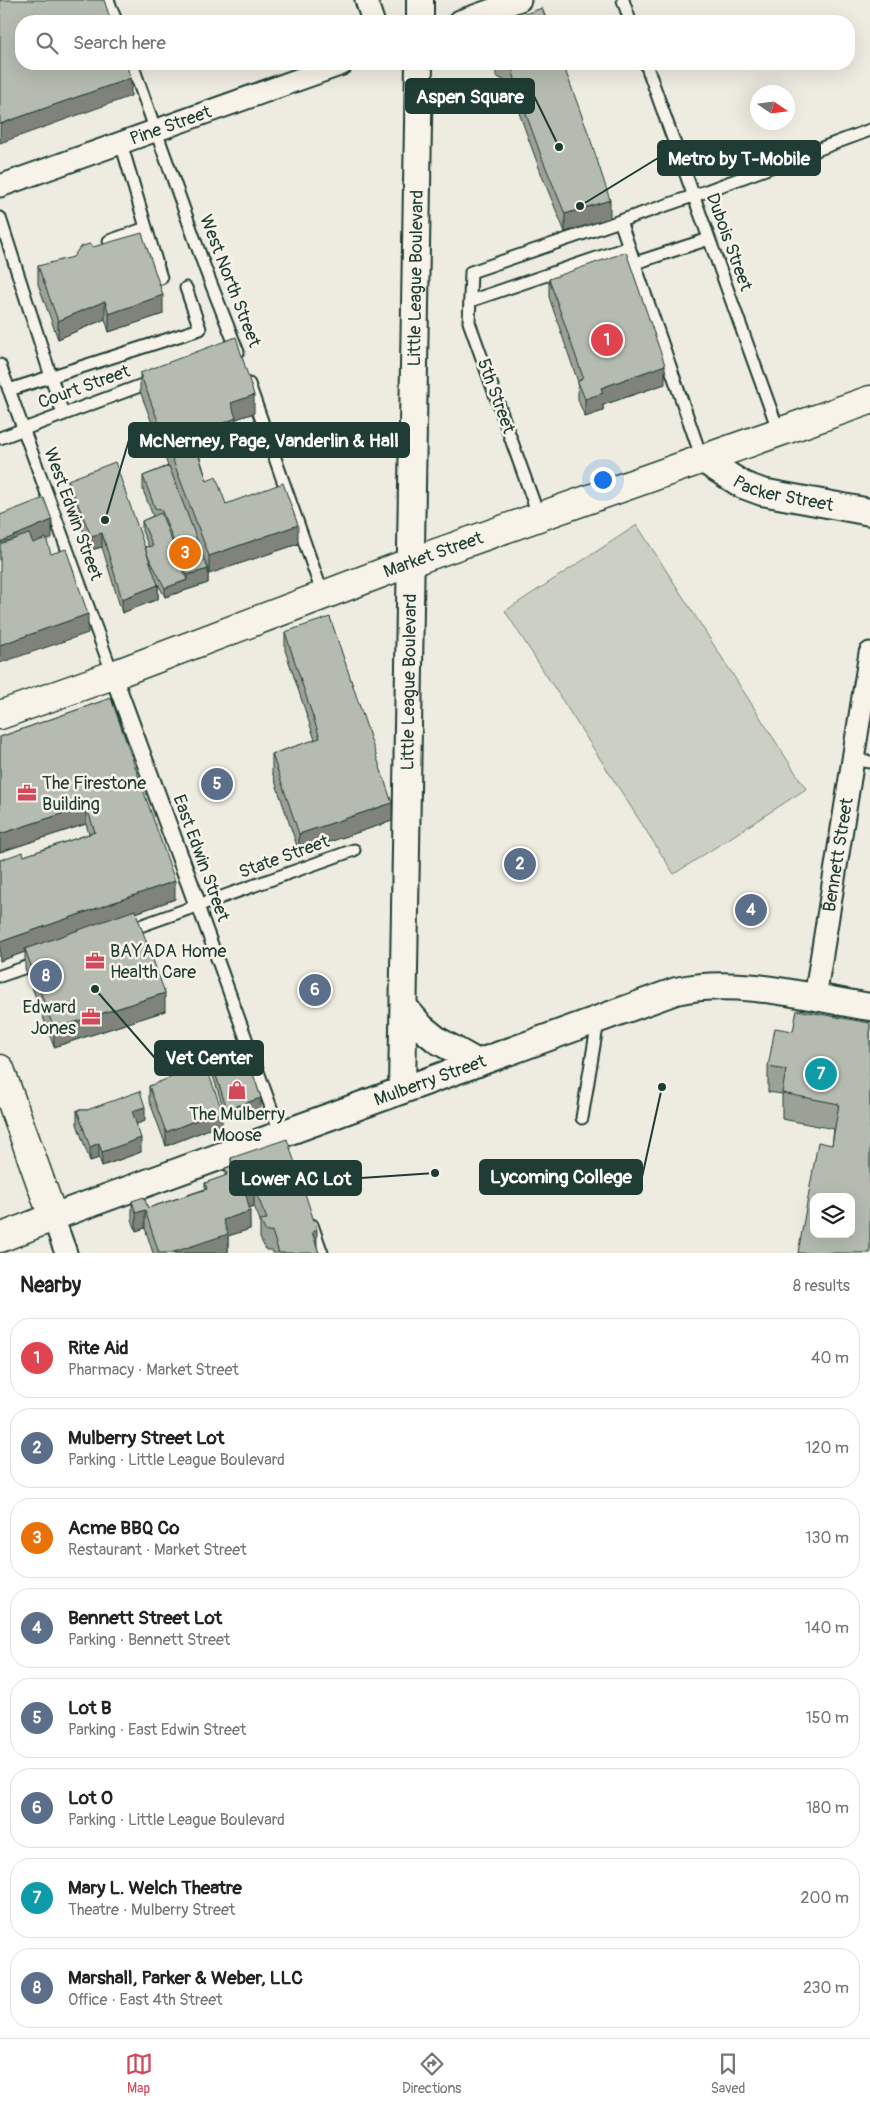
<!DOCTYPE html>
<meta charset="utf-8">
<style>
body{margin:0;font-family:Pangolin,sans-serif;background:#f2f2f2;color:#222}
.controls{position:absolute;right:15px;bottom:15px;display:grid;overflow:hidden;border-radius:10px;box-shadow:0 5px 20px #0002}
.controls button{width:45px;height:45px;display:grid;place-items:center;padding:0;border:0;border-bottom:1px solid #e0e0e0;background:#fff;color:#222;font:25px sans-serif}
.compass{position:absolute;left:750px;top:85px;width:45px;height:45px;border-radius:50%;background:#fff;box-shadow:0 5px 20px #0002;rotate:103deg}
.you{position:absolute;left:602px;top:479px;width:18px;height:18px;margin:-12px;border:4px solid #fff;border-radius:50%;background:#1a73e8;box-shadow:0 0 0 8px #1a73e833}
.badge{display:grid;place-items:center;width:32px;height:32px;border-radius:50%;background:#d1495b;color:#fff;font-size:16px;font-weight:700}
.pin{position:absolute;translate:-50% -50%;border:2px solid #fff;box-shadow:0 1px 5px #0006}
.list{margin:0;padding:0;list-style:none}
h2{display:flex;justify-content:space-between;align-items:center;height:65px;margin:0;padding:0 20px;font-size:21px}
h2 small{font-size:16px;font-weight:400;color:#767676}
.list li{display:grid;grid-template-columns:32px 1fr auto;gap:15px;align-items:center;box-sizing:border-box;height:80px;margin:0 10px 10px;padding:0 10px;border:1px solid #e0e0e0;border-radius:20px}
.list b{display:block;font-size:19px;white-space:nowrap}
.list p{margin:0;font-size:16px;white-space:nowrap;color:#767676}
.list em{font-size:16px;font-style:normal;color:#767676}
.icon{flex:none;width:28px;height:28px;fill:none;stroke:currentColor;stroke-width:2;stroke-linecap:round;stroke-linejoin:round}
.map{position:relative;flex:none;width:870px;height:1253px;overflow:hidden}
.search{position:absolute;background:#fff;box-shadow:0 5px 20px #0002;left:15px;right:15px;top:15px;height:55px;display:flex;align-items:center;gap:12px;box-sizing:border-box;padding:0 18px;border-radius:20px;color:#767676;font-size:19px}
.sheet{height:785px;background:#fff}
nav{display:flex;justify-content:space-around;align-items:center;box-sizing:border-box;height:70px;border-top:1px solid #e0e0e0;background:#fff;font-size:14px;color:#767676}
nav a{display:grid;justify-items:center;gap:2px}
nav .on{color:#d1495b}
.map>svg:first-child{display:block}
.green{fill:#cccfc4;stroke:#76867c}
.lines{fill:none;stroke-linecap:round;stroke-linejoin:round}
.service-casing{stroke:#1f3d34;stroke-width:15}
.pedestrian-casing{stroke:#1f3d34;stroke-width:20}
.minor-casing{stroke:#1f3d34;stroke-width:25}
.tertiary-casing{stroke:#1f3d34;stroke-width:30}
.secondary-casing{stroke:#1f3d34;stroke-width:31}
.primary-casing{stroke:#1f3d34;stroke-width:31}
.service{stroke:#f7f3e8;stroke-width:11}
.pedestrian{stroke:#f7f3e8;stroke-width:16}
.minor{stroke:#f7f3e8;stroke-width:21}
.tertiary{stroke:#f7f3e8;stroke-width:26}
.secondary{stroke:#f7f3e8;stroke-width:28}
.primary{stroke:#f7f3e8;stroke-width:28}
.wall{fill:#9ca197;stroke:#1f3d34}
.shaded-wall{fill:#7f837b;stroke:#1f3d34}
.building{fill:#b5bbb0;stroke:#1f3d34;fill-rule:evenodd}
.labels{text-anchor:middle;dominant-baseline:central;stroke-width:5;stroke-linejoin:round;paint-order:stroke}
.street-label{font-size:18px;fill:#1f3d34;stroke:#f7f3e8}
.poi-label{font-size:18px;fill:#1f3d34;stroke:#f7f3e8;text-anchor:start}
.leader{fill:none;stroke:#1f3d34;stroke-width:2}
.callout-dot{fill:#1f3d34;stroke:#f7f3e8;stroke-width:2}
.callout{fill:#1f3d34;stroke:#1f3d34;stroke-width:2}
.callout-label{font-size:19px;text-anchor:middle;font-weight:bold;fill:#fff}
</style>
<div class="map">
<svg width="870" height="1253" viewBox="0 0 870 1253">
<rect width="100%" height="100%" fill="#eeece1"/>
<filter id="ink" filterUnits="userSpaceOnUse"><feTurbulence type="fractalNoise" baseFrequency=".02" numOctaves="2"/><feDisplacementMap in="SourceGraphic" scale="10" xChannelSelector="R" yChannelSelector="G"/><feConvolveMatrix kernelMatrix="1 2 1 2 8 2 1 2 1" color-interpolation-filters="sRGB"/></filter>
<g filter="url(#ink)">
<path class="green" d="M637 525 806 789 674 874 505 611Z"/>
<g class="lines">
<g class="service-casing">
<g id="service">
<path d="M108 0 116 21"/>
<path d="M623 0 630 21"/>
<path d="M132 64 206 271 238 352"/>
<path d="M646 64 779 432"/>
<path d="M121 143 161 278"/>
<path d="M0 218 63 414"/>
<path d="M620 221 702 459"/>
<path d="M109 241 146 228"/>
<path d="M635 263 709 239"/>
<path d="M470 301 629 247"/>
<path d="M0 365 113 675"/>
<path d="M249 384 323 595"/>
<path d="M9 390 200 329 186 288"/>
<path d="M0 438 153 381"/>
<path d="M539 517 469 322 471 272 693 196 870 130"/>
<path d="M853 759 870 762"/>
<path d="M198 906 281 1135"/>
<path d="M126 931 354 850"/>
<path d="M0 976 38 963"/>
<path d="M582 1118 598 1021"/>
<path d="M312 1225 322 1253"/>
</g>
</g>
<g class="pedestrian-casing">
<path id="pedestrian" d="M113 675 198 906"/>
</g>
<g class="minor-casing">
<g id="minor">
<path d="M366 0 373 21"/>
<path d="M460 21 520 0"/>
<path id="s1" d="M0 186 342 64"/>
<path id="s2" d="M815 998 870 653"/>
<path d="M53 1217 66 1253"/>
</g>
</g>
<g class="tertiary-casing">
<g id="tertiary">
<path d="M420 21V0"/>
<path id="s3" d="M702 459 743 485 762 492 870 512"/>
<path d="M404 1007 421 1027 437 1040 478 1063"/>
<path id="s4" d="M402 1090 419 64"/>
<path id="s5" d="M53 1217 676 991C737 977 809 997 870 1007"/>
</g>
</g>
<g class="secondary-casing">
<path id="secondary" d="M0 1069 53 1217 0 1238"/>
</g>
<g class="primary-casing">
<g id="primary">
<path id="s6" d="M0 715 113 675 411 562 870 400"/>
</g>
</g>
<use href="#service" class="service"/>
<use href="#pedestrian" class="pedestrian"/>
<use href="#minor" class="minor"/>
<use href="#tertiary" class="tertiary"/>
<use href="#secondary" class="secondary"/>
<use href="#primary" class="primary"/>
</g>
<g class="wall">
<path d="M496 64H563L610 218 565 232 542 176 518 110 512 85 496 76Z"/>
<path d="M38 266 163 314 109 332 105 319 58 339 38 284Z"/>
<path d="M549 279 665 384 603 405V411L585 417 578 400V382L549 297Z"/>
<path d="M140 373 254 413 236 419V437L198 451 207 481 226 504 298 544 208 574V583L165 597 158 584V599L122 613 102 547 91 550 68 494V480L145 547H149L142 531V521L153 516 143 490V476L168 466 140 391Z"/>
<path d="M285 632 392 821 299 852 272 772V754L315 740 285 650Z"/>
<path d="M111 698 175 899 136 913 165 1011 54 1047 25 968V952L0 961V860L24 856 89 834 86 824 0 852V737Z"/>
<path d="M870 1023V1253L832 1145 834 1129 782 1119V1094L768 1092V1067L793 1031Z"/>
<path d="M212 1063 261 1108 227 1119 212 1073Z"/>
<path d="M149 1086 222 1124 166 1146 149 1100Z"/>
<path d="M77 1110H87L145 1121 136 1124 141 1152 102 1166 99 1158 90 1161 77 1124Z"/>
<path d="M231 1158 317 1247 319 1253H273L272 1250H266L260 1238V1220L254 1206 249 1208 250 1229 228 1236V1252L226 1253H153L145 1228 136 1231 132 1219V1201L148 1208 205 1189V1183L225 1176V1168L231 1166Z"/>
</g>
<g class="shaded-wall">
<path d="M131 78V96L0 143V124Z"/>
<path d="M610 200V218L565 232V214Z"/>
<path d="M163 295V314L109 332V314Z"/>
<path d="M105 301V319L58 339V321Z"/>
<path d="M665 365V384L603 405V411L585 417V399L601 388Z"/>
<path d="M254 395V413L236 419V437L192 453V435L231 403Z"/>
<path d="M52 520V538L0 561V542Z"/>
<path d="M298 525V544L209 574V556Z"/>
<path d="M102 533V547L91 550V536Z"/>
<path d="M208 569V583L165 597V588L187 580V575Z"/>
<path d="M158 585V599L122 613V599Z"/>
<path d="M88 614V633L0 663V645Z"/>
<path d="M392 803V821L299 852V834Z"/>
<path d="M86 806V824L0 852V834Z"/>
<path d="M175 881V899L26 952 25 949V952L0 961V942Z"/>
<path d="M165 993V1011L54 1047V1029Z"/>
<path d="M261 1098V1108L227 1119V1109Z"/>
<path d="M145 1107V1121L132 1126V1111Z"/>
<path d="M222 1110V1124L166 1146V1132Z"/>
<path d="M141 1138V1152L102 1166V1152Z"/>
<path d="M99 1143V1158L90 1161V1147Z"/>
<path d="M254 1188V1206L245 1209V1191Z"/>
<path d="M145 1210V1228L136 1231V1213Z"/>
<path d="M250 1211V1229L228 1236V1252L226 1253H171L223 1220Z"/>
<path d="M317 1230V1248L312 1232Z"/>
</g>
<g class="building">
<path d="M0 0H104L111 21H21V64H126L131 78 0 124Z"/>
<path d="M542 8 547 21H505Z"/>
<path d="M506 64H563L590 138 610 200 565 214 542 158 518 92 512 67Z"/>
<path d="M142 233 163 295 109 314 105 301 58 321 38 266 73 257 80 247 89 244 93 247Z"/>
<path d="M626 252 665 365 601 388 603 393 585 399 578 382 583 377 549 279Z"/>
<path d="M236 337 254 395 231 403 236 418 192 435 207 481 216 477 226 504 283 483 298 525 209 556 140 373Z"/>
<path d="M115 462 158 585 122 599 102 533 91 536 68 480Z"/>
<path d="M169 466 208 569 187 575 161 509 155 508 143 476Z"/>
<path d="M44 498 52 520 0 542V515Z"/>
<path d="M161 513 187 580 165 588 148 556 145 547 153 546 142 521Z"/>
<path d="M29 534 33 543 46 538 51 554 66 549 88 614 0 645V544Z"/>
<path d="M330 617 392 803 299 834 272 754 320 738 285 632Z"/>
<path d="M111 698 175 881 0 942V860L23 852 24 856 95 832 86 806 0 834V737Z"/>
<path d="M135 910 165 993 54 1029 25 949Z"/>
<path d="M797 1010 870 1023V1253H798L818 1142 832 1145 839 1104 782 1093 786 1070 768 1067 775 1028 793 1031ZM814 1197H851V1234H814Z"/>
<path d="M246 1052 261 1098 227 1109 212 1063Z"/>
<path d="M205 1064 222 1110 166 1132 149 1086Z"/>
<path d="M140 1091 145 1107 132 1111 141 1138 102 1152 99 1143 90 1147 77 1110H87Z"/>
<path d="M287 1139 317 1230 312 1232 319 1253H279L272 1231 266 1232 260 1220 267 1219 254 1188 245 1191 250 1211 223 1220 228 1234 171 1253H159L145 1210 136 1213 132 1201 144 1197 148 1208 207 1189 205 1183 227 1175 225 1168 233 1166 231 1158Z"/>
</g>
</g>
<defs>
<g id="office-bare" transform="scale(1.5)"><path d="M-6-3h4V-5.5h4V-3h4V5H-6ZM-1-4.5V-3h2v-1.5ZM-6 0V1H6V0Z" fill="#d1495b" stroke="#f7f3e8" stroke-width="2.5" paint-order="stroke"/></g>
<g id="shop-bare" transform="scale(1.5)"><path d="M-5-2.5h2.3a2.7 3.5 0 0 1 5.4 0H5L5.5 6h-11ZM-1.5-2.5h3a1.5 2.3 0 0 0-3 0Z" fill="#d1495b" stroke="#f7f3e8" stroke-width="2.5" paint-order="stroke"/></g>
</defs>
<g fill-rule="evenodd">
<use href="#office-bare" x="27" y="793"/>
<use href="#office-bare" x="95" y="961"/>
<use href="#office-bare" x="91" y="1017"/>
<use href="#shop-bare" x="237" y="1090"/>
</g>
<g class="labels">
<g class="street-label">
<text stroke="none"><textPath href="#s1" startOffset="181">Pine Street</textPath></text>
<text transform="translate(729 242) rotate(70)">Dubois Street</text>
<text stroke="none"><textPath href="#s4" startOffset="812">Little League Boulevard</textPath></text>
<text transform="translate(230 281) rotate(69)">West North Street</text>
<text transform="translate(84 387) rotate(-20)">Court Street</text>
<text transform="translate(496 396) rotate(70)">5th Street</text>
<text stroke="none"><textPath href="#s3" startOffset="90">Packer Street</textPath></text>
<text transform="translate(73 514) rotate(70)">West Edwin Street</text>
<text stroke="none"><textPath href="#s6" startOffset="462">Market Street</textPath></text>
<text stroke="none"><textPath href="#s4" startOffset="408">Little League Boulevard</textPath></text>
<text stroke="none"><textPath href="#s2" startOffset="145">Bennett Street</textPath></text>
<text transform="translate(284 857) rotate(-20)">State Street</text>
<text transform="translate(201 858) rotate(70)">East Edwin Street</text>
<text stroke="none"><textPath href="#s5" startOffset="401">Mulberry Street</textPath></text>
</g>
<g class="poi-label">
<text x="42" y="783">The Firestone<tspan x="42" dy="21">Building</tspan></text>
<text x="110" y="951">BAYADA Home<tspan x="110" dy="21">Health Care</tspan></text>
<text x="76" y="1007" text-anchor="end">Edward<tspan x="76" dy="21">Jones</tspan></text>
<text x="237" y="1114" text-anchor="middle">The Mulberry<tspan x="237" dy="21">Moose</tspan></text>
</g>
</g>
<path class="leader" d="M559 147L534 96M580 206L658 158M105 520L129 440M95 989L155 1058M662 1087L642 1177M435 1173L361 1178"/>
<g class="callout-dot">
<circle cx="559" cy="147" r="5"/>
<circle cx="580" cy="206" r="5"/>
<circle cx="105" cy="520" r="5"/>
<circle cx="95" cy="989" r="5"/>
<circle cx="662" cy="1087" r="5"/>
<circle cx="435" cy="1173" r="5"/>
</g>
<g class="callout">
<rect x="406" y="79" width="128" height="34" rx="5"/>
<rect x="658" y="141" width="162" height="34" rx="5"/>
<rect x="129" y="423" width="280" height="34" rx="5"/>
<rect x="155" y="1041" width="108" height="34" rx="5"/>
<rect x="480" y="1160" width="162" height="34" rx="5"/>
<rect x="230" y="1161" width="131" height="34" rx="5"/>
</g>
<g class="callout-label">
<text x="470" y="103">Aspen Square</text>
<text x="739" y="165">Metro by T-Mobile</text>
<text x="269" y="447">McNerney, Page, Vanderlin &amp; Hall</text>
<text x="209" y="1064">Vet Center</text>
<text x="561" y="1183">Lycoming College</text>
<text x="296" y="1185">Lower AC Lot</text>
</g>
</svg>
<div class="controls">
<button><svg class="icon" aria-label="layers" viewBox="0 0 24 24"><path d="M12 4l9 5-9 5-9-5zM3 14l9 5 9-5"/></svg></button>
</div>
<svg class="compass" viewBox="-18 -18 36 36"><path d="M0-13l5 13h-10z" fill="#e53935"/><path d="M0 13l5-13h-10z" fill="#767676"/></svg>
<div class="you"></div>
<div class="pin badge" style="left:607px;top:340px;background:#e0444e">1</div>
<div class="pin badge" style="left:520px;top:864px;background:#5c6f8a">2</div>
<div class="pin badge" style="left:185px;top:553px;background:#e8710a">3</div>
<div class="pin badge" style="left:751px;top:910px;background:#5c6f8a">4</div>
<div class="pin badge" style="left:217px;top:784px;background:#5c6f8a">5</div>
<div class="pin badge" style="left:315px;top:990px;background:#5c6f8a">6</div>
<div class="pin badge" style="left:821px;top:1074px;background:#0f9aa8">7</div>
<div class="pin badge" style="left:46px;top:976px;background:#5c6f8a">8</div>
<div class="search"><svg class="icon" aria-label="search" viewBox="0 0 24 24"><circle cx="10" cy="10" r="6"/><path d="M15 15l6 6"/></svg>Search here</div>
</div>
<section class="sheet">
<h2>Nearby<small>8 results</small></h2>
<ul class="list">
<li><span class="badge" style="background:#e0444e">1</span><div><b>Rite Aid</b><p>Pharmacy · Market Street</p></div><em>40 m</em></li>
<li><span class="badge" style="background:#5c6f8a">2</span><div><b>Mulberry Street Lot</b><p>Parking · Little League Boulevard</p></div><em>120 m</em></li>
<li><span class="badge" style="background:#e8710a">3</span><div><b>Acme BBQ Co</b><p>Restaurant · Market Street</p></div><em>130 m</em></li>
<li><span class="badge" style="background:#5c6f8a">4</span><div><b>Bennett Street Lot</b><p>Parking · Bennett Street</p></div><em>140 m</em></li>
<li><span class="badge" style="background:#5c6f8a">5</span><div><b>Lot B</b><p>Parking · East Edwin Street</p></div><em>150 m</em></li>
<li><span class="badge" style="background:#5c6f8a">6</span><div><b>Lot O</b><p>Parking · Little League Boulevard</p></div><em>180 m</em></li>
<li><span class="badge" style="background:#0f9aa8">7</span><div><b>Mary L. Welch Theatre</b><p>Theatre · Mulberry Street</p></div><em>200 m</em></li>
<li><span class="badge" style="background:#5c6f8a">8</span><div><b>Marshall, Parker &amp; Weber, LLC</b><p>Office · East 4th Street</p></div><em>230 m</em></li>
</ul>
</section>
<nav>
<a class="on"><svg class="icon" aria-label="map" viewBox="0 0 24 24"><path d="M3 6l6-2 6 2 6-2v14l-6 2-6-2-6 2zM9 4v14M15 6v14"/></svg>Map</a>
<a><svg class="icon" aria-label="directions" viewBox="0 0 24 24"><path d="M12 3l9 9-9 9-9-9zM9 14v-3h6M13 9l2 2-2 2"/></svg>Directions</a>
<a><svg class="icon" aria-label="saved" viewBox="0 0 24 24"><path d="M7 4h10v16l-5-4-5 4z"/></svg>Saved</a>
</nav>
